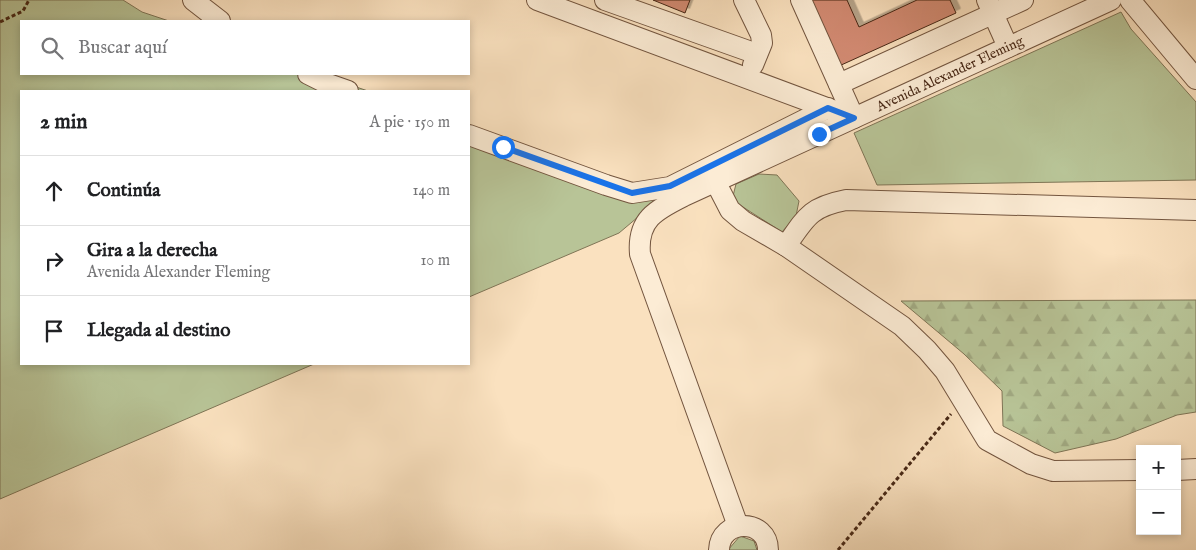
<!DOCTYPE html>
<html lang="es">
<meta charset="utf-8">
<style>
body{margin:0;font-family:"IM FELL English",serif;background:#f2f2f2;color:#202124}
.controls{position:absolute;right:15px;bottom:15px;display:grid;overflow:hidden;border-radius:0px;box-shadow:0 2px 8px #0003}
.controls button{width:45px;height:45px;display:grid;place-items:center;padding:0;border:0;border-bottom:1px solid #e0e0e0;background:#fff;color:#202124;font:25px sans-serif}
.stop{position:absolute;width:15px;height:15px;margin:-11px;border:4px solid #1a73e8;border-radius:50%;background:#fff}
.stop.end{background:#1a73e8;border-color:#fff;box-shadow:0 1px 5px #0008}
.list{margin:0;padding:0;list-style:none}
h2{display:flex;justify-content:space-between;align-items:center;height:65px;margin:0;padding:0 20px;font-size:21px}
h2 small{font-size:16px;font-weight:400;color:#757577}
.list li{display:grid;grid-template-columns:32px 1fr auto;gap:15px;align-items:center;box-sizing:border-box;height:70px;padding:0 20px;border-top:1px solid #e0e0e0}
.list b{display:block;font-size:19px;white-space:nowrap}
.list p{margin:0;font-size:16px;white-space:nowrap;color:#757577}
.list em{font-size:16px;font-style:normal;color:#757577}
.icon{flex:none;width:28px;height:28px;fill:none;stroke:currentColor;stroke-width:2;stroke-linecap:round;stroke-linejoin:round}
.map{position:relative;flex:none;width:1196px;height:550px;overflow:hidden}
.search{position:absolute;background:#fff;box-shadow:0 2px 8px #0003;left:20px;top:20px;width:450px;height:55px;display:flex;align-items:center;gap:12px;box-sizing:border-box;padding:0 18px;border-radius:0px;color:#757577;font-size:19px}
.panel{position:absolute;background:#fff;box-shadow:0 2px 8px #0003;left:20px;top:90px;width:450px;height:275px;border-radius:0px}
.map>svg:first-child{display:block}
.green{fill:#b8c497;stroke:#7f7556}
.forest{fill:url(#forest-firs);stroke:#7f7556}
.building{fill:#d28a72;stroke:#462614;filter:url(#shadow)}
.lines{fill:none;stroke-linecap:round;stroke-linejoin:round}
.minor-casing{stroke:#73553f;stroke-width:22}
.path{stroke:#462614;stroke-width:3;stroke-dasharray:4 2.5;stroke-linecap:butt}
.minor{stroke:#fcecd5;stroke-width:20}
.route{stroke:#1a73e8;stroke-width:6}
.labels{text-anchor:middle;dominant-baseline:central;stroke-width:5;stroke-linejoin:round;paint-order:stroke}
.street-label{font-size:14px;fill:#462614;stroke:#fcecd5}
</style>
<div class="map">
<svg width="1196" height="550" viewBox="0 0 1196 550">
<defs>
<pattern id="forest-firs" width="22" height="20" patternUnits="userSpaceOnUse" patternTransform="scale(1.25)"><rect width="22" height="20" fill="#b8c497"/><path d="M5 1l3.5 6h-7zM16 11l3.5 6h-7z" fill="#a0a881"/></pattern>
<filter id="shadow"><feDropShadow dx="4.5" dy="-4.5" stdDeviation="0" flood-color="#0004"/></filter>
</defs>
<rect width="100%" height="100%" fill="#fae1bf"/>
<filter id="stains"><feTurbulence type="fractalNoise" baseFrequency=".004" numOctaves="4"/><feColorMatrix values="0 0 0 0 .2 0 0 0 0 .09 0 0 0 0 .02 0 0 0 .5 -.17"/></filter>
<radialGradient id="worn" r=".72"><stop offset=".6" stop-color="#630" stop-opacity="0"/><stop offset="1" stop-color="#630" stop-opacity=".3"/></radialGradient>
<g class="green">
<path d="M0 0H123L142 12 169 21H21V74H318L368 91H21V364H314L0 499Z"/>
<path d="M1121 12 1131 29 1196 102V180L877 185 854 133Z"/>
<path d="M469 127 663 196 619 233 469 297Z"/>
<path d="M759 174 777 175 799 201 796 216 782 232 732 200 736 184Z"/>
<path d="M740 536 754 541 757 550H728Z"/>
</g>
<path class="forest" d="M1196 300V412L1177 415 1116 439 1055 453 1003 426 1002 391 964 354 901 301Z"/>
<g class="building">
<path d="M653 0H690L685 13Z"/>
<path d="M809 0H847L859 27 917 0H950L956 13 839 66Z"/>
</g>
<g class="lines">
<g class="minor-casing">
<g id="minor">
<path d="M193 0 220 21"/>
<path d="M537 0 835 111"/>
<path d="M605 0 757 54"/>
<path d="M744 0 761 35 762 43 753 65"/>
<path d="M801 0 854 118"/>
<path d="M987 0 1008 47"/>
<path d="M1130 0 1196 79"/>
<path d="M308 74 328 84 348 91"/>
<path d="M839 84 1023 0"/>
<path d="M469 135 606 185 632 193 670 187 828 108"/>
<path d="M715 181 730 210 743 221 786 246 902 326 927 350 945 371 987 440 1031 464 1053 471 1140 470"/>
<path d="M786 246C806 217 810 207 846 200L1196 210"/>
<path d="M1177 470 1196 469"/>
<path d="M738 526 640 254C637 219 656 210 684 196L1111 0"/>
<path d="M719 550C720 518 768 518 768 550"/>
</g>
</g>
<g class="path">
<path d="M0 22 23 11 29 0"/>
<path d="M838 550 951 414"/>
</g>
<use href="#minor" class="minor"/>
</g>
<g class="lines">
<path class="route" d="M503 147 632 193 670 186 828 108 854 118 819 134"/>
</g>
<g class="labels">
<g class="street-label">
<text transform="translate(950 74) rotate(-25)">Avenida Alexander Fleming</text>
</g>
</g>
<rect width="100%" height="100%" filter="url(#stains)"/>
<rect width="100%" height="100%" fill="url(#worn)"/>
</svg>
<div class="controls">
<button>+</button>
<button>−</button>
</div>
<div class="stop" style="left:503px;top:147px"></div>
<div class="stop end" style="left:819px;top:134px"></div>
<div class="search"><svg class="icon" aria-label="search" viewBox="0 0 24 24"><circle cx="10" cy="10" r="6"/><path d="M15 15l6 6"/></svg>Buscar aquí</div>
<section class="panel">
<h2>2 min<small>A pie · 150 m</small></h2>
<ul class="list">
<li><svg class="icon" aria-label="ahead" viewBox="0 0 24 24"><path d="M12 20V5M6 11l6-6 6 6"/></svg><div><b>Continúa</b></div><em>140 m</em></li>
<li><svg class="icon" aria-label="right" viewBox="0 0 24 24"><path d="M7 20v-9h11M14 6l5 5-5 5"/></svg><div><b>Gira a la derecha</b><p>Avenida Alexander Fleming</p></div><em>10 m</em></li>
<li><svg class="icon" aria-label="arrive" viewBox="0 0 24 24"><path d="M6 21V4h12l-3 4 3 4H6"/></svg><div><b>Llegada al destino</b></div></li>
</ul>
</section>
</div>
